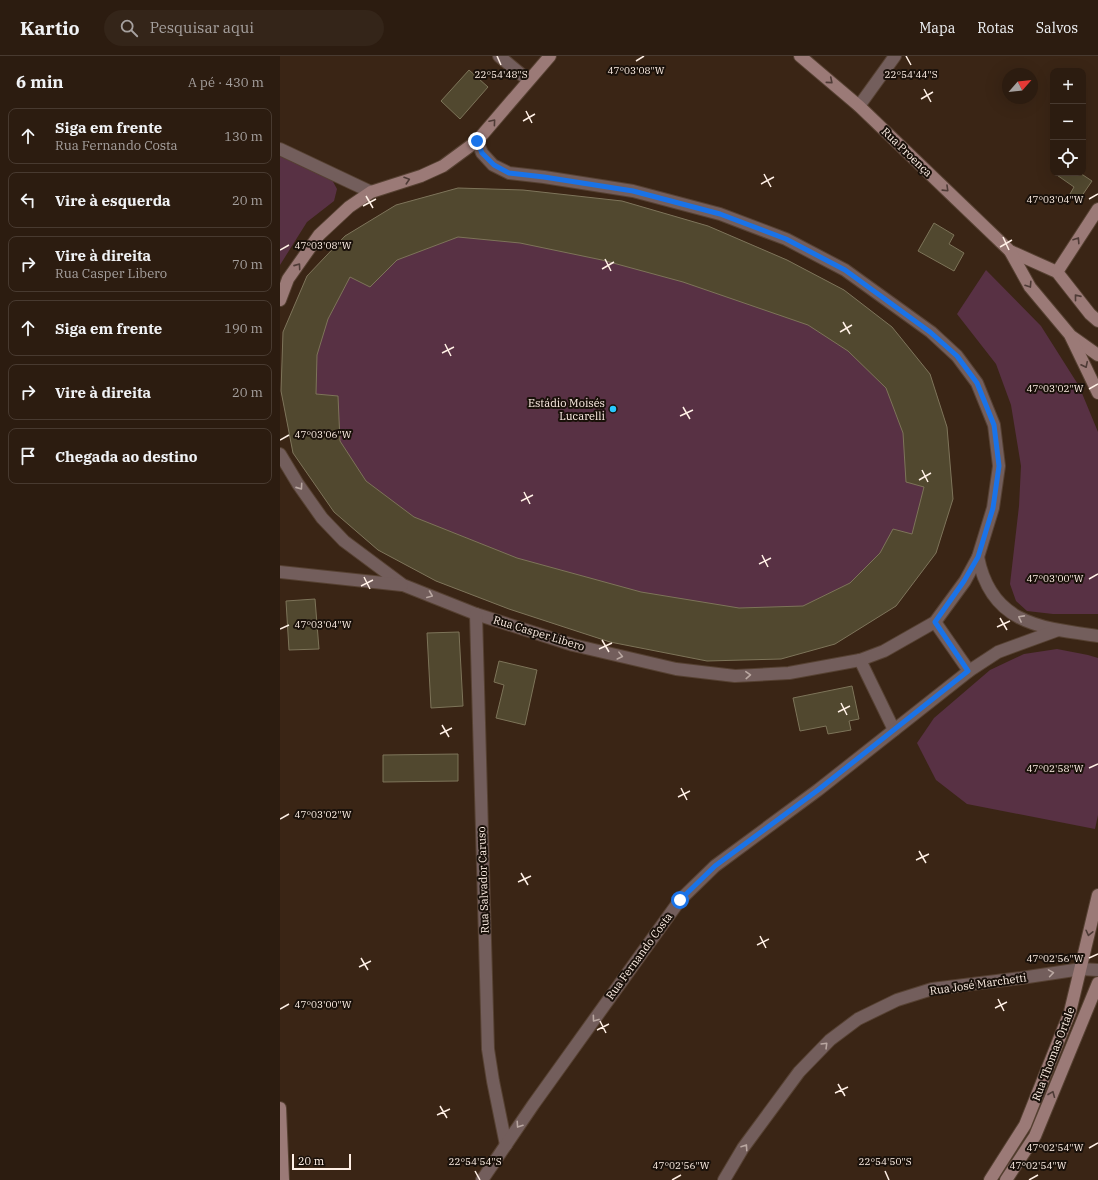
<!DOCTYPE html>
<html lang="pt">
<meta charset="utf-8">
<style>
body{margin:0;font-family:"IBM Plex Serif",serif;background:#342519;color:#f1f3f6}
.controls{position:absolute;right:12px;top:12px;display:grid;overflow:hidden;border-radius:8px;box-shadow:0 4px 16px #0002}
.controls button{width:36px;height:36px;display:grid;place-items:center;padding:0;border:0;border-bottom:1px solid #483a30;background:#2c1c10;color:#f1f3f6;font:20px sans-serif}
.compass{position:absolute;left:722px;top:12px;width:36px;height:36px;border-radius:50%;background:#2c1c10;box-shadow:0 4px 16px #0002;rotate:62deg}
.scale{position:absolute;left:12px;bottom:10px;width:59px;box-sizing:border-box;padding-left:4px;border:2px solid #fff0e6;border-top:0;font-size:11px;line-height:14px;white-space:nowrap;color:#fff0e6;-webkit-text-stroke:3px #1a110a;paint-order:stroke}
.stop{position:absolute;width:12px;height:12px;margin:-9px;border:3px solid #1a73e8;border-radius:50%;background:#fff}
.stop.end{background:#1a73e8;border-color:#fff;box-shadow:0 1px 4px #0008}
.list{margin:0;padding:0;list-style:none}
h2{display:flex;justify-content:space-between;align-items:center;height:52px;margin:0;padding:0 16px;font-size:17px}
h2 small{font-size:13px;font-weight:400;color:#a6a19f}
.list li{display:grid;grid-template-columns:26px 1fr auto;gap:12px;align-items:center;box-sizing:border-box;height:56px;margin:0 8px 8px;padding:0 8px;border:1px solid #483a30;border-radius:8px}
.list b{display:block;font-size:15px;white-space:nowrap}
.list p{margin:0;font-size:13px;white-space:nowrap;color:#a6a19f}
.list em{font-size:13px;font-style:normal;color:#a6a19f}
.icon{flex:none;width:22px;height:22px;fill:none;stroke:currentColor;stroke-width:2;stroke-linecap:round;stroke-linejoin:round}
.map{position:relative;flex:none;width:818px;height:1124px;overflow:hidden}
header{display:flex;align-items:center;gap:24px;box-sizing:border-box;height:56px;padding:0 20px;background:#2c1c10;border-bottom:1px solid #483a30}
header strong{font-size:19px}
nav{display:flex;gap:22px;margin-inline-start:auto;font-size:14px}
.search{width:280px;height:36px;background:#342519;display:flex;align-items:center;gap:10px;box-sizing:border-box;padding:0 14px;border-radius:22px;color:#a6a19f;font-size:15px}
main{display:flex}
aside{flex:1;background:#2c1c10}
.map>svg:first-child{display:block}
.green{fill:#583144}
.building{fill:#51482f;stroke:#7d7459;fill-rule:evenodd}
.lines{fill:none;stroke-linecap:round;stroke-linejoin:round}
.street-casing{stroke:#564132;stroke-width:14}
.secondary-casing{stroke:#564132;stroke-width:14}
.street{stroke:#735e5c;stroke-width:12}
.secondary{stroke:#9b7a77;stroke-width:12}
.oneway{stroke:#4e3b36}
.oneway2{stroke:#b9a7a1}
.route{stroke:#1a73e8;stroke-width:5}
.ticks{fill:none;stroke:#fff0e6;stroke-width:1.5}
.poi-dot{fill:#29c8ff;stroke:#1a110a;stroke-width:1.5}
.labels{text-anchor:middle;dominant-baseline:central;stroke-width:4;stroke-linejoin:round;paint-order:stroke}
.street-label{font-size:11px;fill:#fff0e6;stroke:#1a110a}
.poi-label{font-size:11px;fill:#fff0e6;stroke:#1a110a;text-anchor:end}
.ticks-label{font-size:10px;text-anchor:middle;fill:#fff0e6;stroke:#1a110a;stroke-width:4;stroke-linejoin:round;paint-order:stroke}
</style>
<header>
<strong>Kartio</strong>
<div class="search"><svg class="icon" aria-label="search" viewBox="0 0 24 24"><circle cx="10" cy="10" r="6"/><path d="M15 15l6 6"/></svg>Pesquisar aqui</div>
<nav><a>Mapa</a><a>Rotas</a><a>Salvos</a></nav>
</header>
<main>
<aside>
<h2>6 min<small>A pé · 430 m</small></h2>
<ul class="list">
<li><svg class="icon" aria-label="ahead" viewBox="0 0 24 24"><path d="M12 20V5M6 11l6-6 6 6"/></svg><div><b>Siga em frente</b><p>Rua Fernando Costa</p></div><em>130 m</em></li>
<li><svg class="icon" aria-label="left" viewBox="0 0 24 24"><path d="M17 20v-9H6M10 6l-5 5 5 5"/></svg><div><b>Vire à esquerda</b></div><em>20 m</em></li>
<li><svg class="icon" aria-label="right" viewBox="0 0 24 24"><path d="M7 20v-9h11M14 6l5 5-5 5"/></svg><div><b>Vire à direita</b><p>Rua Casper Libero</p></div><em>70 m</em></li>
<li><svg class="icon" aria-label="ahead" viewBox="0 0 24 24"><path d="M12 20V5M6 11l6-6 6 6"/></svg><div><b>Siga em frente</b></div><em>190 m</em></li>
<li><svg class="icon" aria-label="right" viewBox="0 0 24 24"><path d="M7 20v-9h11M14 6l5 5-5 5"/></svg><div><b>Vire à direita</b></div><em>20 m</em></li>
<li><svg class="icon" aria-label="arrive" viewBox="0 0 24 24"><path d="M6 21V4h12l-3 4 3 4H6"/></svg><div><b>Chegada ao destino</b></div></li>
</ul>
</aside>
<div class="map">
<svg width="818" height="1124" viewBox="0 0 818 1124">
<rect width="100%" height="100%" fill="#3a2515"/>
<g class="green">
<path d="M0 97 51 122 57 133 54 145 27 166 0 209Z"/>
<path d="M178 132 243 134 342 145 428 170 507 204 564 234 612 271 650 318 667 371 673 443 656 497 616 550 555 588 330 586 229 553 156 525 98 494 54 456 13 397 1 335 3 276 27 220 65 180 116 149Z"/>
<path d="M706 214 761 270 799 330 818 376V558H773L747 555 736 545 730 528 739 450 741 410 731 349 716 308 677 258Z"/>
<path d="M777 593 808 599 818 602V759L815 773 687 748 656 724 637 687 654 662 710 614 744 598Z"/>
</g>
<g class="building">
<path d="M189 14 208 31 180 63 161 45Z"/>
<path d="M774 117H800L812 125 799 144 790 138 794 131Z"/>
<path d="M178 132 243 134 342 145 428 170 507 204 564 234 612 271 650 318 667 371 673 443 656 497 616 550 555 588 501 603 427 605 330 586 229 553 156 525 98 494 54 456 13 397 1 335 3 276 27 220 65 180 116 149ZM178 181 240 187 322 204 403 226 528 269 568 295 606 332 623 377 626 426 644 431 632 478 613 473 600 497 570 527 523 550 459 552 361 536 237 502 134 461 86 425 60 385 58 340 36 338 37 299 48 263 70 221 90 231 117 204Z"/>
<path d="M654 167 674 179 669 188 684 197 674 215 638 195Z"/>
<path d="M35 543 39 593 9 594 6 545Z"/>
<path d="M179 576 183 650 151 652 147 577Z"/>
<path d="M219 605 257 614 245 669 216 662 224 629 214 626Z"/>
<path d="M572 630 579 663 569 665 571 674 548 678 546 670 520 675 513 642Z"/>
<path d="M178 698V725L103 726V699Z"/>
</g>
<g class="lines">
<g class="street-casing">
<g id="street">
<path d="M219 0 248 24"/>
<path d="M579 50 615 0"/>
<path d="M0 93 91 136"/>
<path d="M0 398 18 428 42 462 64 485 123 529 196 558 293 589 396 613 455 620 509 617 580 604 604 595 655 566 685 525 698 501 713 452 719 410 714 369 697 327 677 300 651 276 565 214 506 183 440 158 353 135 264 121 229 117 213 109 202 97 197 85"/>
<path d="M698 501C711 568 761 572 818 580"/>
<path d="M0 516 122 529"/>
<path d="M196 558 208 993 213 1025 226 1089"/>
<path d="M655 566 689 615"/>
<path d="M580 604 614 674"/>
<path d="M202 1124 253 1049 400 844 435 810 538 734 689 615 718 596 778 574"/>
<path d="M444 1124 463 1092 519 1016 550 984 578 963 617 944 652 933 741 922 801 913 818 914"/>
</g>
</g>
<g class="secondary-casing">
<g id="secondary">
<path d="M520 0 579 50 730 195 777 216 810 258 818 265"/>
<path d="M730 195 750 231 791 280 818 299"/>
<path d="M777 216 818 153"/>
<path d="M0 244 8 223 39 179 69 151 91 136 141 120 163 110 197 85 270 0"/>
<path d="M791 281 818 337"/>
<path d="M0 1052 3 1124"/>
<path d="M710 1124 745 1069 790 956 818 839"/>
<path d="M726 1124 755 1080 818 927"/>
</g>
</g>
<use href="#street" class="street"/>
<use href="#secondary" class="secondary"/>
</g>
<defs><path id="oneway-chevron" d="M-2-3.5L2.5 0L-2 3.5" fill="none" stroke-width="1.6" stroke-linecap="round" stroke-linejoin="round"/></defs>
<g class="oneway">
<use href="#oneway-chevron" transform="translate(550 25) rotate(40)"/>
<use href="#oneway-chevron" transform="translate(213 66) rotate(-50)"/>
<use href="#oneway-chevron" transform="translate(127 124) rotate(-18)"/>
<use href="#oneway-chevron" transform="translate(666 133) rotate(44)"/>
<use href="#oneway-chevron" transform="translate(797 184) rotate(-57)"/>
<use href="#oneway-chevron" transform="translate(18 210) rotate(-55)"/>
<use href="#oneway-chevron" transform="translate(749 229) rotate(57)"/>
<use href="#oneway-chevron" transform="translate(797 241) rotate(-129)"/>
<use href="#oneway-chevron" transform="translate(805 309) rotate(64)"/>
<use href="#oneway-chevron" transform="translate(809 877) rotate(103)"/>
<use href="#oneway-chevron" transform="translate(772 1038) rotate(-68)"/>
</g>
<g class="oneway2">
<use href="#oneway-chevron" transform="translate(20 431) rotate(55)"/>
<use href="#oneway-chevron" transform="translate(150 539) rotate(22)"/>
<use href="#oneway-chevron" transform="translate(741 562) rotate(-152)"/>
<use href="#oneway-chevron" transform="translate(340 600) rotate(14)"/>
<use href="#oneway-chevron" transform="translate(468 619) rotate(-3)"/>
<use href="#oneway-chevron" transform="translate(771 917) rotate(-9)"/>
<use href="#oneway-chevron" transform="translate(315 963) rotate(126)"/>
<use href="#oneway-chevron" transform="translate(545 989) rotate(-45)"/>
<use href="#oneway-chevron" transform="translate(239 1069) rotate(124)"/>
<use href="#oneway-chevron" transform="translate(465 1091) rotate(-56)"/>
</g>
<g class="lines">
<path class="route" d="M197 85 202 97 214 109 229 117 264 121 353 135 440 158 506 183 565 214 650 276 677 300 697 327 714 369 719 410 713 452 698 501 684 525 655 566 688 615 538 734 435 810 400 844"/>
</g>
<path class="ticks" d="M217 0 221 9M626 0 631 9M356 5 364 0M644 33 651 46M641 43 653 36M246 55 252 67M243 65 255 58M484 118 491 131M481 128 494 121M86 140 93 152M809 143 818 138M83 150 96 143M723 181 729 194M720 191 732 184M0 194 9 189M325 203 331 215M322 213 334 206M563 266 570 278M560 276 572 269M165 288 171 300M162 297 174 291M809 333 818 328M403 351 410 363M400 360 413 354M0 384 9 379M642 414 648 426M639 424 651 417M244 436 250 448M241 445 253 439M482 499 488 511M479 508 491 502M84 521 90 533M809 523 818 518M81 530 93 524M720 562 727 574M717 571 730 565M0 573 9 569M322 584 329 596M319 593 332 587M561 647 567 659M558 656 570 650M162 669 169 681M160 678 172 672M809 712 818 708M401 732 407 744M398 741 410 735M0 763 9 758M639 795 646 807M636 804 649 798M241 817 248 829M238 826 251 820M480 880 486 892M477 889 489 883M81 902 88 914M809 902 818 898M79 911 91 905M718 943 724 955M715 952 727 946M0 953 9 948M320 965 326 977M317 974 329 968M558 1028 565 1040M555 1037 568 1031M160 1050 167 1062M157 1059 170 1053M809 1092 818 1087M195 1115 200 1124M605 1115 609 1124M392 1124 401 1119M749 1124 758 1119"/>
<circle class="poi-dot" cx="333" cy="353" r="4"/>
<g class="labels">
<g class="street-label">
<text transform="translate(627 96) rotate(44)">Rua Proença</text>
<text transform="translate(259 577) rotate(17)">Rua Casper Libero</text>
<text transform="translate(203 824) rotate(-92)">Rua Salvador Caruso</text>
<text transform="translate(359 900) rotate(-54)">Rua Fernando Costa</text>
<text transform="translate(698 928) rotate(-8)">Rua José Marchetti</text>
<text transform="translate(773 998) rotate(-69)">Rua Thomas Ortale</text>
</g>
<g class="poi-label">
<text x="325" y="347">Estádio Moisés<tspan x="325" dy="13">Lucarelli</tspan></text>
</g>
</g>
<g class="ticks-label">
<text x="356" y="18">47°03'08"W</text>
<text x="221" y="22">22°54'48"S</text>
<text x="631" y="22">22°54'44"S</text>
<text x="775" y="147">47°03'04"W</text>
<text x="43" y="193">47°03'08"W</text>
<text x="775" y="336">47°03'02"W</text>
<text x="43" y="382">47°03'06"W</text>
<text x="775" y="526">47°03'00"W</text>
<text x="43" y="572">47°03'04"W</text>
<text x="775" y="716">47°02'58"W</text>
<text x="43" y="762">47°03'02"W</text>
<text x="775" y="906">47°02'56"W</text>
<text x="43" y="952">47°03'00"W</text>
<text x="775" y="1095">47°02'54"W</text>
<text x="195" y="1109">22°54'54"S</text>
<text x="605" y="1109">22°54'50"S</text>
<text x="401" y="1113">47°02'56"W</text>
<text x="758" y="1113">47°02'54"W</text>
</g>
</svg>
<div class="controls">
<button>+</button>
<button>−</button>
<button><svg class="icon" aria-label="locate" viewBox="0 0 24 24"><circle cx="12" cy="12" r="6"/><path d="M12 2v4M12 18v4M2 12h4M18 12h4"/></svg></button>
</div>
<svg class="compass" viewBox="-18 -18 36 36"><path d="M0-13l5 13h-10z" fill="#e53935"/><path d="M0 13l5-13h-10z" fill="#a6a19f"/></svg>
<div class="scale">20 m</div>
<div class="stop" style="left:400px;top:844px"></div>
<div class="stop end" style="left:197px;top:85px"></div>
</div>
</main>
